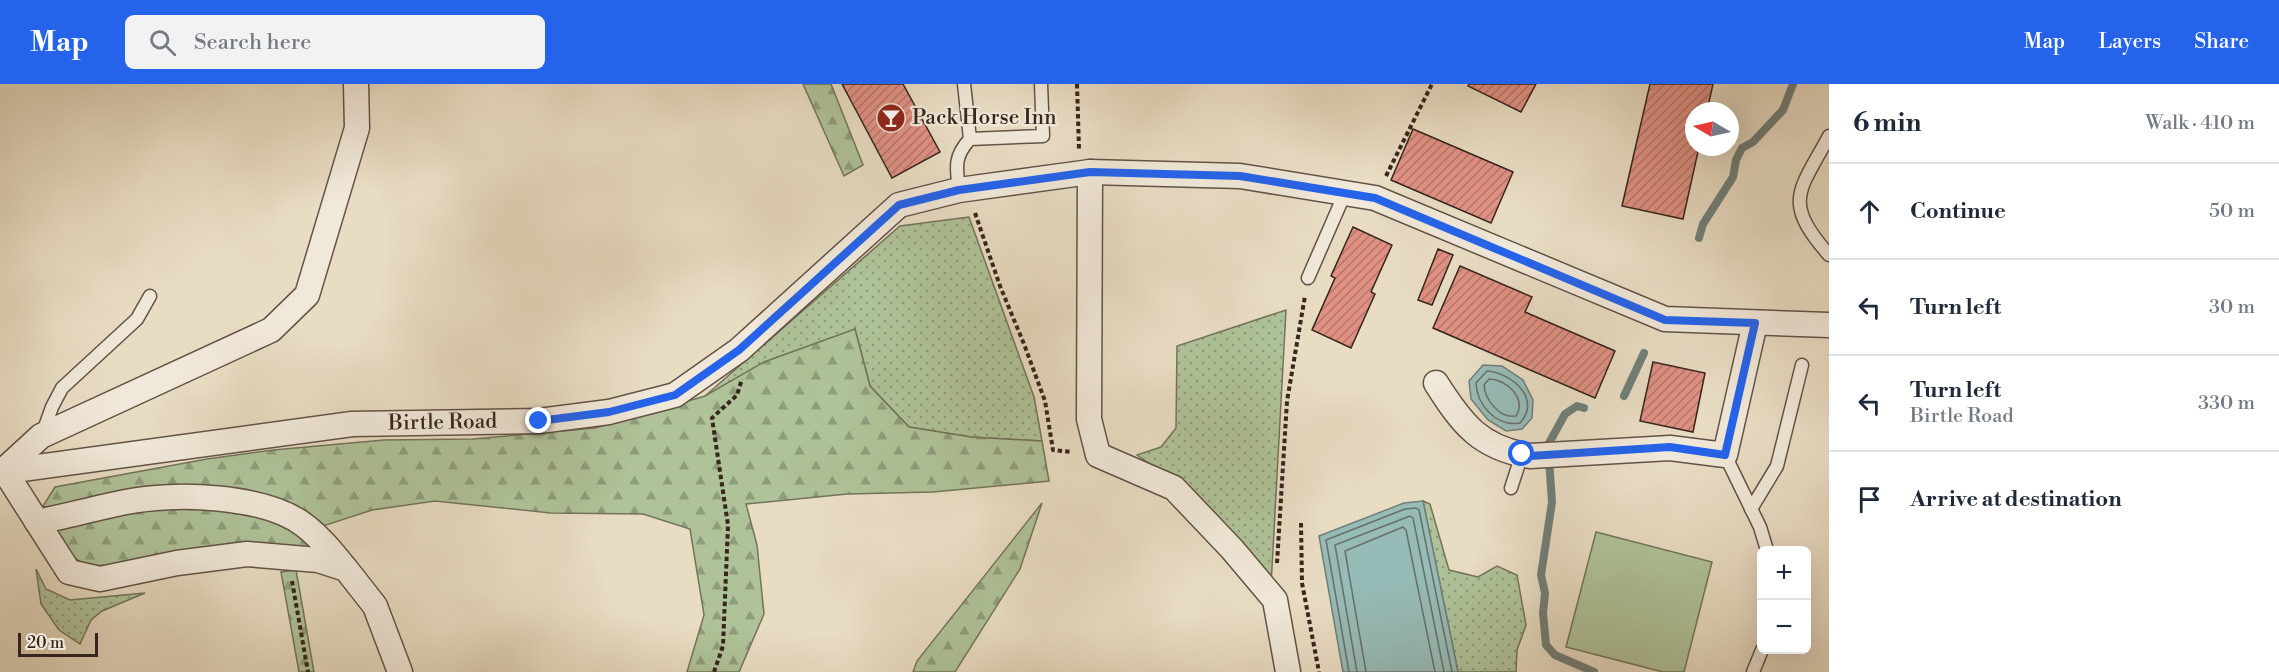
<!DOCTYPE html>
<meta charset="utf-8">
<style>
body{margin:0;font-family:"Libre Bodoni",serif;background:#f2f2f3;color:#1f2937}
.controls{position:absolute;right:18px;bottom:18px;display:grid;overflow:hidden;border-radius:9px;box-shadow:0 6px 24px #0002}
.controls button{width:54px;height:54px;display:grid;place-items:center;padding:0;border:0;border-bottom:2px solid #e0e1e3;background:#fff;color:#1f2937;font:30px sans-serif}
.compass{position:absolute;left:1685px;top:18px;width:54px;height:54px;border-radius:50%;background:#fff;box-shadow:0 6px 24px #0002;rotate:279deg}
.scale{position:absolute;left:18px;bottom:15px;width:80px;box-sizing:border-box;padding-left:6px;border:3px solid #37251e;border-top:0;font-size:16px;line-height:21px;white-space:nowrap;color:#37251e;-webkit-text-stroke:4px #f0e8d8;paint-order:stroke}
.stop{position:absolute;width:18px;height:18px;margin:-14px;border:4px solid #2563eb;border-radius:50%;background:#fff}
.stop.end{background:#2563eb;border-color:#fff;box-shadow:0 2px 6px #0008}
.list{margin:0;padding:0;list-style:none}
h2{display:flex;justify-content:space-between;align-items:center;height:78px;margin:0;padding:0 24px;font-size:26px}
h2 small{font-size:20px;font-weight:400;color:#747a83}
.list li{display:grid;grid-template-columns:39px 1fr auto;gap:18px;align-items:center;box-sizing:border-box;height:96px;padding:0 24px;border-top:2px solid #e0e1e3}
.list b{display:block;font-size:22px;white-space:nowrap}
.list p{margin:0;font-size:20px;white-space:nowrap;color:#747a83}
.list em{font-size:20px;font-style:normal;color:#747a83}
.icon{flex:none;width:33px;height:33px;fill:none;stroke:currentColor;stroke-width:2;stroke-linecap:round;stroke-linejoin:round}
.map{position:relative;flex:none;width:1829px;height:588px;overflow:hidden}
header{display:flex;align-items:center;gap:36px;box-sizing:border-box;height:84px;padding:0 30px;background:#2563eb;color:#fff}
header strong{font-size:28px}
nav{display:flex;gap:33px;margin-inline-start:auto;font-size:21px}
.search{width:420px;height:54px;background:#f2f2f3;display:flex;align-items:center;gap:15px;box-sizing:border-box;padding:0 21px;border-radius:9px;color:#747a83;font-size:22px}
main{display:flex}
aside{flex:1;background:#fff}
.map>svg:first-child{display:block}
.grass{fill:url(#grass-dots);stroke:#73745c;stroke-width:1.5}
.forest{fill:url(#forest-firs);stroke:#73745c;stroke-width:1.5}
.pitch{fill:#afc299;stroke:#73745c;stroke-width:1.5}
.water{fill:#97bbb6;stroke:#717f79;stroke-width:1.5}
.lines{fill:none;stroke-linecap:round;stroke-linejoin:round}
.shore{stroke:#67706a;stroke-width:1.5}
.stream{stroke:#717f79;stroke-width:8}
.building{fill:url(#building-hatch);stroke:#37251e;stroke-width:1.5}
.lane-casing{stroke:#635347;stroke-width:15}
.street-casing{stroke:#635347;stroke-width:27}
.path{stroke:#37251e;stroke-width:4;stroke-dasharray:4.5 3;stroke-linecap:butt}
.lane{stroke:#f0e8d8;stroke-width:12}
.street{stroke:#f0e8d8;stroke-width:24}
.route{stroke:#2563eb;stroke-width:8}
.labels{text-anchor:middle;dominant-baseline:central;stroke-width:4.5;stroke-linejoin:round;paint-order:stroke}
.poi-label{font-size:21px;fill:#37251e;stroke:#f0e8d8;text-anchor:start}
.street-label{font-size:21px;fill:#37251e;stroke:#f0e8d8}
</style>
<header>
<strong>Map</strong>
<div class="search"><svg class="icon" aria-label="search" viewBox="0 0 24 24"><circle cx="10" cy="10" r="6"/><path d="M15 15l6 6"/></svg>Search here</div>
<nav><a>Map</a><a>Layers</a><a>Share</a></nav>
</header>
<main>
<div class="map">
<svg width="1829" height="588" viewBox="0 0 1829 588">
<defs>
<pattern id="grass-dots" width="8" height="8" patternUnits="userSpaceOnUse" patternTransform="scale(1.5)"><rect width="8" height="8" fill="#afc299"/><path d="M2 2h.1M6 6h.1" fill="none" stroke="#8f9d7c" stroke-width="1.8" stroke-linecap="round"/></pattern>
<pattern id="forest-firs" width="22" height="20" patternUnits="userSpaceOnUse" patternTransform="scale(1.5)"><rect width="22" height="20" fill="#afc299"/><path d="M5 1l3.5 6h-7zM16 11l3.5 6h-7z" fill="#8f9d7c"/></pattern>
<pattern id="building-hatch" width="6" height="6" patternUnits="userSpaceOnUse" patternTransform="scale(1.5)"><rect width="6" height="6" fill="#e09184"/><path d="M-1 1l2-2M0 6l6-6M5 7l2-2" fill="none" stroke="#b6766b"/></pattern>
</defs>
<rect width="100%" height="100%" fill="#e8dcc3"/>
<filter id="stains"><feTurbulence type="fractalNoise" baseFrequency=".00333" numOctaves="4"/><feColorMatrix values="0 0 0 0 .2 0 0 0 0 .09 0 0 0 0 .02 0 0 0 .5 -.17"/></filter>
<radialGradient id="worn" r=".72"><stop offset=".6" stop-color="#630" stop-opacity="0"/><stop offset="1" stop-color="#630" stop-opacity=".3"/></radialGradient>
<g class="grass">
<path d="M969 133 1034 313 1042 357 971 353 909 343 870 302 855 245 705 312 900 142Z"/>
<path d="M1286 226 1271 502 1179 400 1137 371 1161 363 1176 344 1177 262Z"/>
<path d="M1423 417 1430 420 1449 486 1478 493 1497 482 1517 491 1526 541 1517 566 1516 588H1458Z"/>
<path d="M36 485 46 505 70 516 145 509 102 527 91 536 80 560 59 546 41 520Z"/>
</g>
<g class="forest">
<path d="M803 0H831L863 81 844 92Z"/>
<path d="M855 245 870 302 909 343 971 353 1042 357 1049 397 933 408 847 410 746 420 757 461 764 530 739 588H687L704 531 690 445 643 430 551 429 435 417 372 426 320 443 278 416 59 428 43 422 55 403 207 375 273 366 384 356 473 355 595 344 705 312 764 278Z"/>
<path d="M152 417 277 434 327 471 87 482 70 471 55 444Z"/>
<path d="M1042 419 1020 485 955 588H913L917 577Z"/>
<path d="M296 486 314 588H299L281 488Z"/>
</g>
<path class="pitch" d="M1596 448 1712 478 1684 588H1663L1566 563Z"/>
<g class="water">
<path d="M1483 281 1502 282 1523 296 1533 316 1532 334 1522 345 1506 347 1488 336 1471 315 1469 297Z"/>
<path d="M1423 417 1458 588H1343L1319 452 1404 419Z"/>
</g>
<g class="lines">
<g class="shore">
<path d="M1487 287C1512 289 1542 315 1520 339 1496 343 1477 321 1476 299Z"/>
<path d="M1489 295C1506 295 1527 314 1516 332 1500 335 1485 316 1484 301Z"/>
<path d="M1349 588 1326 456 1405 425 1416 424 1419 426 1452 588"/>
<path d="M1357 588 1335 461 1410 432 1413 434 1444 588"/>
<path d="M1366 588 1345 467 1403 443 1406 446 1435 588"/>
</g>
<g class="stream">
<path d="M1699 154 1703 140 1733 93 1736 76 1742 64 1753 58 1783 26 1793 0"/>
<path d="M1624 312 1644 269"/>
<path d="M1584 324 1577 322 1565 330 1548 361 1552 418 1541 491 1545 509 1543 529 1546 561 1555 571 1594 588"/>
</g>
</g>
<g class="building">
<path d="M842 0H903L940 68 892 94Z"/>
<path d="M1469 0H1536L1521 28 1468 2Z"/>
<path d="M1650 0H1713L1707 27H1694V63H1699L1683 135 1622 122Z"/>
<path d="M1413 45 1513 88 1491 139 1391 96Z"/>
<path d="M1353 143 1392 161 1371 208 1375 210 1351 264 1312 246 1335 194 1331 192Z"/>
<path d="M1438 165 1453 171 1432 221 1418 216Z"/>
<path d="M1460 182 1532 213 1525 228 1615 267 1595 314 1433 244Z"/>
<path d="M1653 278 1705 289 1693 348 1640 337Z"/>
</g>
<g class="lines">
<g class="lane-casing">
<g id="lane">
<path d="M964 0 970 55"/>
<path d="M1829 52C1799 108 1782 117 1829 171"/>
<path d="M959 106C956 83 954 72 970 55L1043 52 1041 0"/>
<path d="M1308 194 1345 109"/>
<path d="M42 351 52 323 62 304 137 235 150 212"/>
<path d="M1725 371 1760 443 1767 466"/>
<path d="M1511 404 1522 370"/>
<path d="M1751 425 1777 382 1802 281"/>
<path d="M1753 588 1762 566"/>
</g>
</g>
<g class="street-casing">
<g id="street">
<path d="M356 0 357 44 307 211 271 246 41 352 4 386 69 488 100 495 177 479 247 470 318 476 346 485 375 522 400 588"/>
<path d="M1090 88 1089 335 1098 371 1174 404 1232 465 1275 516 1288 588"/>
<path d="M1436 299C1462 340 1480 364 1530 372L1670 364 1725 371 1755 239"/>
<path id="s1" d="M0 388 352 340 539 337 609 328 675 311 739 266 899 121 959 106 1090 88 1240 92 1375 114 1665 235 1829 241"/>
<path d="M37 438C67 432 96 424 126 418 173 408 265 411 304 441 320 453 333 469 345 484"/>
</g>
</g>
<g class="path">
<path d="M1077 0 1079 65"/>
<path d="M1386 92 1432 0"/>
<path d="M975 129 1000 202 1024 260 1045 317 1053 366 1071 368"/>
<path d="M1301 439 1302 499 1319 588"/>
<path d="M1277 479 1287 317 1305 212"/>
<path d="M292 497 308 588"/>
<path d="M714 588 723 562 728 441 712 334 737 311 742 295"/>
</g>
<use href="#lane" class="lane"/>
<use href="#street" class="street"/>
</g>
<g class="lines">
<path class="route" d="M539 337 609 328 675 311 739 266 899 121 959 106 1090 88 1240 92 1375 114 1665 236 1755 239 1725 371 1670 363 1530 372 1522 370"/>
</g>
<defs>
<g id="bar-disc" transform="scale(1.5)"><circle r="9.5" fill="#8f2418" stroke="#f0e8d8"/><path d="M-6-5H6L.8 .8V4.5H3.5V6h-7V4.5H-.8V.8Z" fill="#fff"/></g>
</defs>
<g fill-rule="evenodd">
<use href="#bar-disc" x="891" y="34"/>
</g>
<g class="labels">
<g class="poi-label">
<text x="912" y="34">Pack Horse Inn</text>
</g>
<g class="street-label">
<text stroke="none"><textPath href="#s1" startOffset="446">Birtle Road</textPath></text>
</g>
</g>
<rect width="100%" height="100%" filter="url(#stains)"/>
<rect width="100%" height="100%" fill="url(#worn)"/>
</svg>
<div class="controls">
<button>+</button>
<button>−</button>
</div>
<svg class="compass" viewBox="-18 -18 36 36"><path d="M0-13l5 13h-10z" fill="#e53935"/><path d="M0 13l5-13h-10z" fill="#747a83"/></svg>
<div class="scale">20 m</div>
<div class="stop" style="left:1522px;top:370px"></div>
<div class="stop end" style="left:539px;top:337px"></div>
</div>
<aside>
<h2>6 min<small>Walk · 410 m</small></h2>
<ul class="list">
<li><svg class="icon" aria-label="ahead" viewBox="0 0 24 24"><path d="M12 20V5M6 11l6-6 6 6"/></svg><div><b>Continue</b></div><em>50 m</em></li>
<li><svg class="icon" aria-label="left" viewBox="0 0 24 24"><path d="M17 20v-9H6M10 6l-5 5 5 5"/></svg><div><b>Turn left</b></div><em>30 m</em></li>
<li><svg class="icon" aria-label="left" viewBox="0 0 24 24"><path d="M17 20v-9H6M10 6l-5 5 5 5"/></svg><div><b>Turn left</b><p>Birtle Road</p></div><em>330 m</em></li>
<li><svg class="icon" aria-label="arrive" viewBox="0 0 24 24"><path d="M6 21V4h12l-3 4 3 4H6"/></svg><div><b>Arrive at destination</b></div></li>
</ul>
</aside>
</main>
